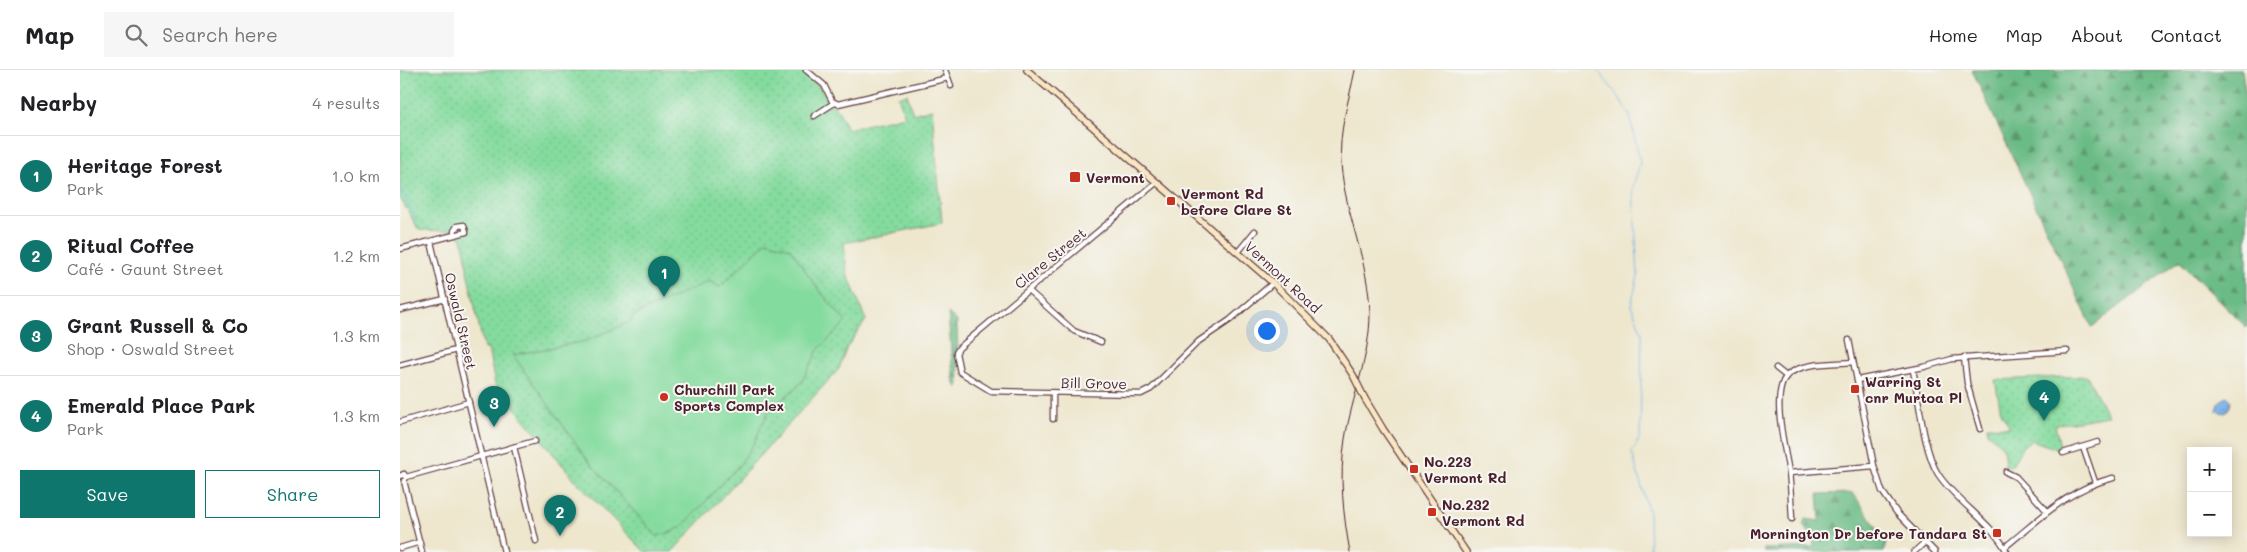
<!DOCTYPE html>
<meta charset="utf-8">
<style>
body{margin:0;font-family:Mali,sans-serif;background:#f6f6f6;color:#202124}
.controls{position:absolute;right:15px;bottom:15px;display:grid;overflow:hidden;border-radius:0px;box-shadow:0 2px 12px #0003}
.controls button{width:45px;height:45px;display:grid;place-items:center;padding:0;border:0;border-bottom:1px solid #e0e0e0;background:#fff;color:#202124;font:25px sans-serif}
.you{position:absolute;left:866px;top:260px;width:18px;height:18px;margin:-12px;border:4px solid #fff;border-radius:50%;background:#1a73e8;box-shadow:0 0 0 8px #1a73e833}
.badge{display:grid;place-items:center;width:32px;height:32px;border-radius:50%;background:#0f766e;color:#fff;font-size:16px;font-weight:700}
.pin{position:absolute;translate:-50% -41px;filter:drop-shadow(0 1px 2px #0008)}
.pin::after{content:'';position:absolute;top:26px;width:18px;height:15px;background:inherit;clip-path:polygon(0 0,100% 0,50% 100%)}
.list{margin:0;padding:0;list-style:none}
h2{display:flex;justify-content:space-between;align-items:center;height:65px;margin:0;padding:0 20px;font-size:21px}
h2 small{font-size:16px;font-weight:400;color:#757577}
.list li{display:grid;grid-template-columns:32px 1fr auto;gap:15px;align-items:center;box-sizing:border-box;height:80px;padding:0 20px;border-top:1px solid #e0e0e0}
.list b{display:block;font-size:19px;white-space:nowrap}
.list p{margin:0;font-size:16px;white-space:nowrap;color:#757577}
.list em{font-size:16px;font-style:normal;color:#757577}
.actions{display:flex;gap:10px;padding:15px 20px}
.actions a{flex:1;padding:11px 0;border:1px solid #0f766e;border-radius:0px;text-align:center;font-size:18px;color:#0f766e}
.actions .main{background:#0f766e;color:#fff}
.icon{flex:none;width:28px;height:28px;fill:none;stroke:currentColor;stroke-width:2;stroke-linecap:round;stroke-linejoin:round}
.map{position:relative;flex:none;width:1847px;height:482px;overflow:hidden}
header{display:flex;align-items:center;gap:30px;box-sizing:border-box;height:70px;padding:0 25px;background:#fff;border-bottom:1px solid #e0e0e0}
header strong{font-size:24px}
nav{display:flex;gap:28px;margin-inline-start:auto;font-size:18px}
.search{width:350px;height:45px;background:#f6f6f6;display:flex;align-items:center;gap:12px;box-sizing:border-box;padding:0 18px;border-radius:0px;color:#757577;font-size:19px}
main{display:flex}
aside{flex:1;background:#fff}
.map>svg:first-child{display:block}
.green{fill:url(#green-dots);stroke:#677d64}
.forest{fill:url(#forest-firs);stroke:#5a6d58}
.pitch{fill:#84db9e;stroke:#677d64}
.water{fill:url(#water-ripples);stroke:#606889}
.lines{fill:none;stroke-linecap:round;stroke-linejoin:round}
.stream{stroke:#75b1e7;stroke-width:1}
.street-casing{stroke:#633d43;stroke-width:7}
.secondary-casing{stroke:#633d43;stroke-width:8}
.street{stroke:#fff;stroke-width:4.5}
.secondary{stroke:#f9e7c3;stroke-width:5.5}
.rail{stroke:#4a1f2b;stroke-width:1}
.secondary-bridge-casing{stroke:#633d43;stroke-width:8;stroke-linecap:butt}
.secondary-bridge{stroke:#f9e7c3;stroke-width:5.5}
.poi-dot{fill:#c8321e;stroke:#f6f6f2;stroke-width:2}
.labels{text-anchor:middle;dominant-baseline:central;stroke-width:4;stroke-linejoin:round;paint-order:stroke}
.poi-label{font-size:14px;font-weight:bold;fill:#4a1f2b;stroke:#f6f6f2;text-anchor:start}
.street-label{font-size:14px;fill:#4a1f2b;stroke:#f6f6f2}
</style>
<header>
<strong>Map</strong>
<div class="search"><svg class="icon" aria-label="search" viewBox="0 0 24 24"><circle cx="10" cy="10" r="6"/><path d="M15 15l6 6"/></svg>Search here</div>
<nav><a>Home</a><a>Map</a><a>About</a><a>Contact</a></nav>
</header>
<main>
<aside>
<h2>Nearby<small>4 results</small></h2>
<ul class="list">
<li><span class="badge">1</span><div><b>Heritage Forest</b><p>Park</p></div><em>1.0 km</em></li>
<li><span class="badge">2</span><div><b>Ritual Coffee</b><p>Café · Gaunt Street</p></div><em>1.2 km</em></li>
<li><span class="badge">3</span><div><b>Grant Russell &amp; Co</b><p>Shop · Oswald Street</p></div><em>1.3 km</em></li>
<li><span class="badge">4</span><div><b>Emerald Place Park</b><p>Park</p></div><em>1.3 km</em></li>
</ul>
<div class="actions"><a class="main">Save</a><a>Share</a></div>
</aside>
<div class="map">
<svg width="1847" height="482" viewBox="0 0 1847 482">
<defs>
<pattern id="green-dots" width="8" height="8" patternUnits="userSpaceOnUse" patternTransform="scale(1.25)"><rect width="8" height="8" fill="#84db9e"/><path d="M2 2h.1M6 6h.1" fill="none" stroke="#74bc88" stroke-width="1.8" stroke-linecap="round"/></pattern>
<pattern id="forest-firs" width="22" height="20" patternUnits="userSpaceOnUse" patternTransform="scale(1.25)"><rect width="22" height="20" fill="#6bbb85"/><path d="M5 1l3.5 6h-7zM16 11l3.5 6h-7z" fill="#5a976d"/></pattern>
<pattern id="water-ripples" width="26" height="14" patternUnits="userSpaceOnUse" patternTransform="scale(1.25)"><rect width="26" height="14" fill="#75b1e7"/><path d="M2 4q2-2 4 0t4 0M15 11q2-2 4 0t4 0" fill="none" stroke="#628fbb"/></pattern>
</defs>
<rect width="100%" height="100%" fill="#f6f6f2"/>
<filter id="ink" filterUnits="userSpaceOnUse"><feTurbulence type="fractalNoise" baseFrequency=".02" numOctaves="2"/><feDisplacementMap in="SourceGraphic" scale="10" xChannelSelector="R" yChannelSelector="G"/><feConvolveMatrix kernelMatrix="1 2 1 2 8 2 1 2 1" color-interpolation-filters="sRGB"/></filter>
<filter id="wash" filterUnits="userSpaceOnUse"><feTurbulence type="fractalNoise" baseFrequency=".0096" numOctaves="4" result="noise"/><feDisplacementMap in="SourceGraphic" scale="20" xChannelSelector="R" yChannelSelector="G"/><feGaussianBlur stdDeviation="1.12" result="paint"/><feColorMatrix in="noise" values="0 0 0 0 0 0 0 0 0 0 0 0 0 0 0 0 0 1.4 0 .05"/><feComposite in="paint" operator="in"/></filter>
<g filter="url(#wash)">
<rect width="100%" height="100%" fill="#eee7ce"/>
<g class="green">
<path d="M0 0H401L419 16 429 33 438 40 447 59 505 46 498 27 507 24 513 44 532 39 542 153 444 173 447 203 466 250 447 277 439 299 272 482H245L175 410 95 314 88 279H84L67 201V193L62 168 51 161 19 160 0 128Z"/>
<path d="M1687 306 1708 346 1655 355 1660 376 1657 379 1631 370 1623 376 1611 397 1605 395 1603 377 1588 363 1587 356 1610 357 1601 342 1595 310Z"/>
</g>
<g class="forest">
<path d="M1572 0H1842L1847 34V258L1779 191 1692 257Z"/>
<path d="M548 243 557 251 559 314 557 318 553 308Z"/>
<path d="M1453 423 1486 471 1484 482H1364V479L1414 477 1413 467 1403 456 1405 449 1420 451 1418 424Z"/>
</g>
<path class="pitch" d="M367 171 390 178 418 219 446 252 418 280 401 313 368 342 354 373 340 394 282 457 269 463 257 466 189 392 113 285 186 271 230 252 233 246 309 211 320 217Z"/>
<path class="water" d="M1827 326 1831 330 1830 337 1825 343 1817 341 1818 333Z"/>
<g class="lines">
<g class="stream">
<path d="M1197 0 1219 27 1230 46 1240 93 1233 117 1238 206 1231 235 1242 263 1240 367 1232 383 1249 443 1250 482"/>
<path d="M0 117 16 150"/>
</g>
</g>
</g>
<g filter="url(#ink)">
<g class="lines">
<g class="street-casing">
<g id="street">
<path d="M406 0 424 15 432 31 438 34 548 8"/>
<path d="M545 0 551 16"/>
<path d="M414 46 434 33"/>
<path d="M757 112 559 278 556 283 560 302 591 321 741 324 751 319 799 271 830 250 873 213"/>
<path d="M31 172 104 482"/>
<path d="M0 179 66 162 64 155 57 156 54 161 55 165"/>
<path d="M838 182 855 161"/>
<path d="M628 220 674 261 701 272"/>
<path d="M0 240 45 229"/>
<path d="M1449 270 1474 396 1482 421 1497 443 1535 482"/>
<path d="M1564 287 1567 313 1580 359"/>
<path d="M0 295 56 280"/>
<path d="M1376 298 1386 306"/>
<path d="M1513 300C1519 328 1523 380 1538 404 1557 433 1591 451 1607 482"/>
<path d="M1457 310 1524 297 1552 289 1667 281"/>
<path d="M653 349V323"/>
<path d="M0 352 69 332"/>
<path d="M114 377 136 471"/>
<path d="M1683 377 1695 412"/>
<path d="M1663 383 1698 372"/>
<path d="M1606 402 1616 407 1647 441"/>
<path d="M1389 403 1474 396"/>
<path d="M0 406 4 404 6 408"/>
<path d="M6 407 135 371"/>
<path d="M4 411 22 482"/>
<path d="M1392 449C1391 434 1391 418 1389 403 1386 381 1368 318 1390 303 1406 292 1434 294 1453 292"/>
<path d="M1605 477C1640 449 1668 419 1713 408"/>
<path d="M0 478 20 472"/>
<path d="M1514 482 1525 472"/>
</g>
</g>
<g class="secondary-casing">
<g id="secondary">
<path d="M627 0 873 213 929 269 953 305"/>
<path d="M965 329 983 359 1066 482"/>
</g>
</g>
<use href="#street" class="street"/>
<use href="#secondary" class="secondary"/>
<path class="rail" d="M950 482C943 444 939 407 945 369 952 326 970 287 970 243 969 192 945 144 941 94 938 61 949 31 955 0"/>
<g class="secondary-bridge-casing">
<path id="secondary-bridge" d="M953 305 965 329"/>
</g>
<use href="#secondary-bridge" class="secondary-bridge"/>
</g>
</g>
<g class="poi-dot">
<rect x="669" y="101" width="12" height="12" rx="2.5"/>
<rect x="766" y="126" width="10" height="10" rx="2.5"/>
<rect x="1450" y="314" width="10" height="10" rx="2.5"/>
<circle cx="264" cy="327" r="5"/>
<rect x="1009" y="394" width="10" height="10" rx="2.5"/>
<rect x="1027" y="437" width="10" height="10" rx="2.5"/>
<rect x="1592" y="458" width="10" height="10" rx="2.5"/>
</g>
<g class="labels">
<g class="poi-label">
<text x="686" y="107">Vermont</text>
<text x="781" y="123">Vermont Rd<tspan x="781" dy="16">before Clare St</tspan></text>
<text x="1465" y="311">Warring St<tspan x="1465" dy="16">cnr Murtoa Pl</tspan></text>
<text x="274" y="319">Churchill Park<tspan x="274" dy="16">Sports Complex</tspan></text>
<text x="1024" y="391">No.223<tspan x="1024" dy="16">Vermont Rd</tspan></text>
<text x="1042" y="434">No.232<tspan x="1042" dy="16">Vermont Rd</tspan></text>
<text x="1587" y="463" text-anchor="end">Mornington Dr before Tandara St</text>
</g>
<g class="street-label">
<text transform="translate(650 188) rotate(-39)">Clare Street</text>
<text transform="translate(883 207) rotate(43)">Vermont Road</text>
<text transform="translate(61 251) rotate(77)">Oswald Street</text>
<text transform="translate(694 313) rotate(1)">Bill Grove</text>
</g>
</g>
</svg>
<div class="controls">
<button>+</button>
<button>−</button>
</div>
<div class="you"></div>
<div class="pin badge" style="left:264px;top:227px">1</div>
<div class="pin badge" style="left:160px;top:466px">2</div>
<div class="pin badge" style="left:94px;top:357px">3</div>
<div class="pin badge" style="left:1644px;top:351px">4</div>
</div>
</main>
